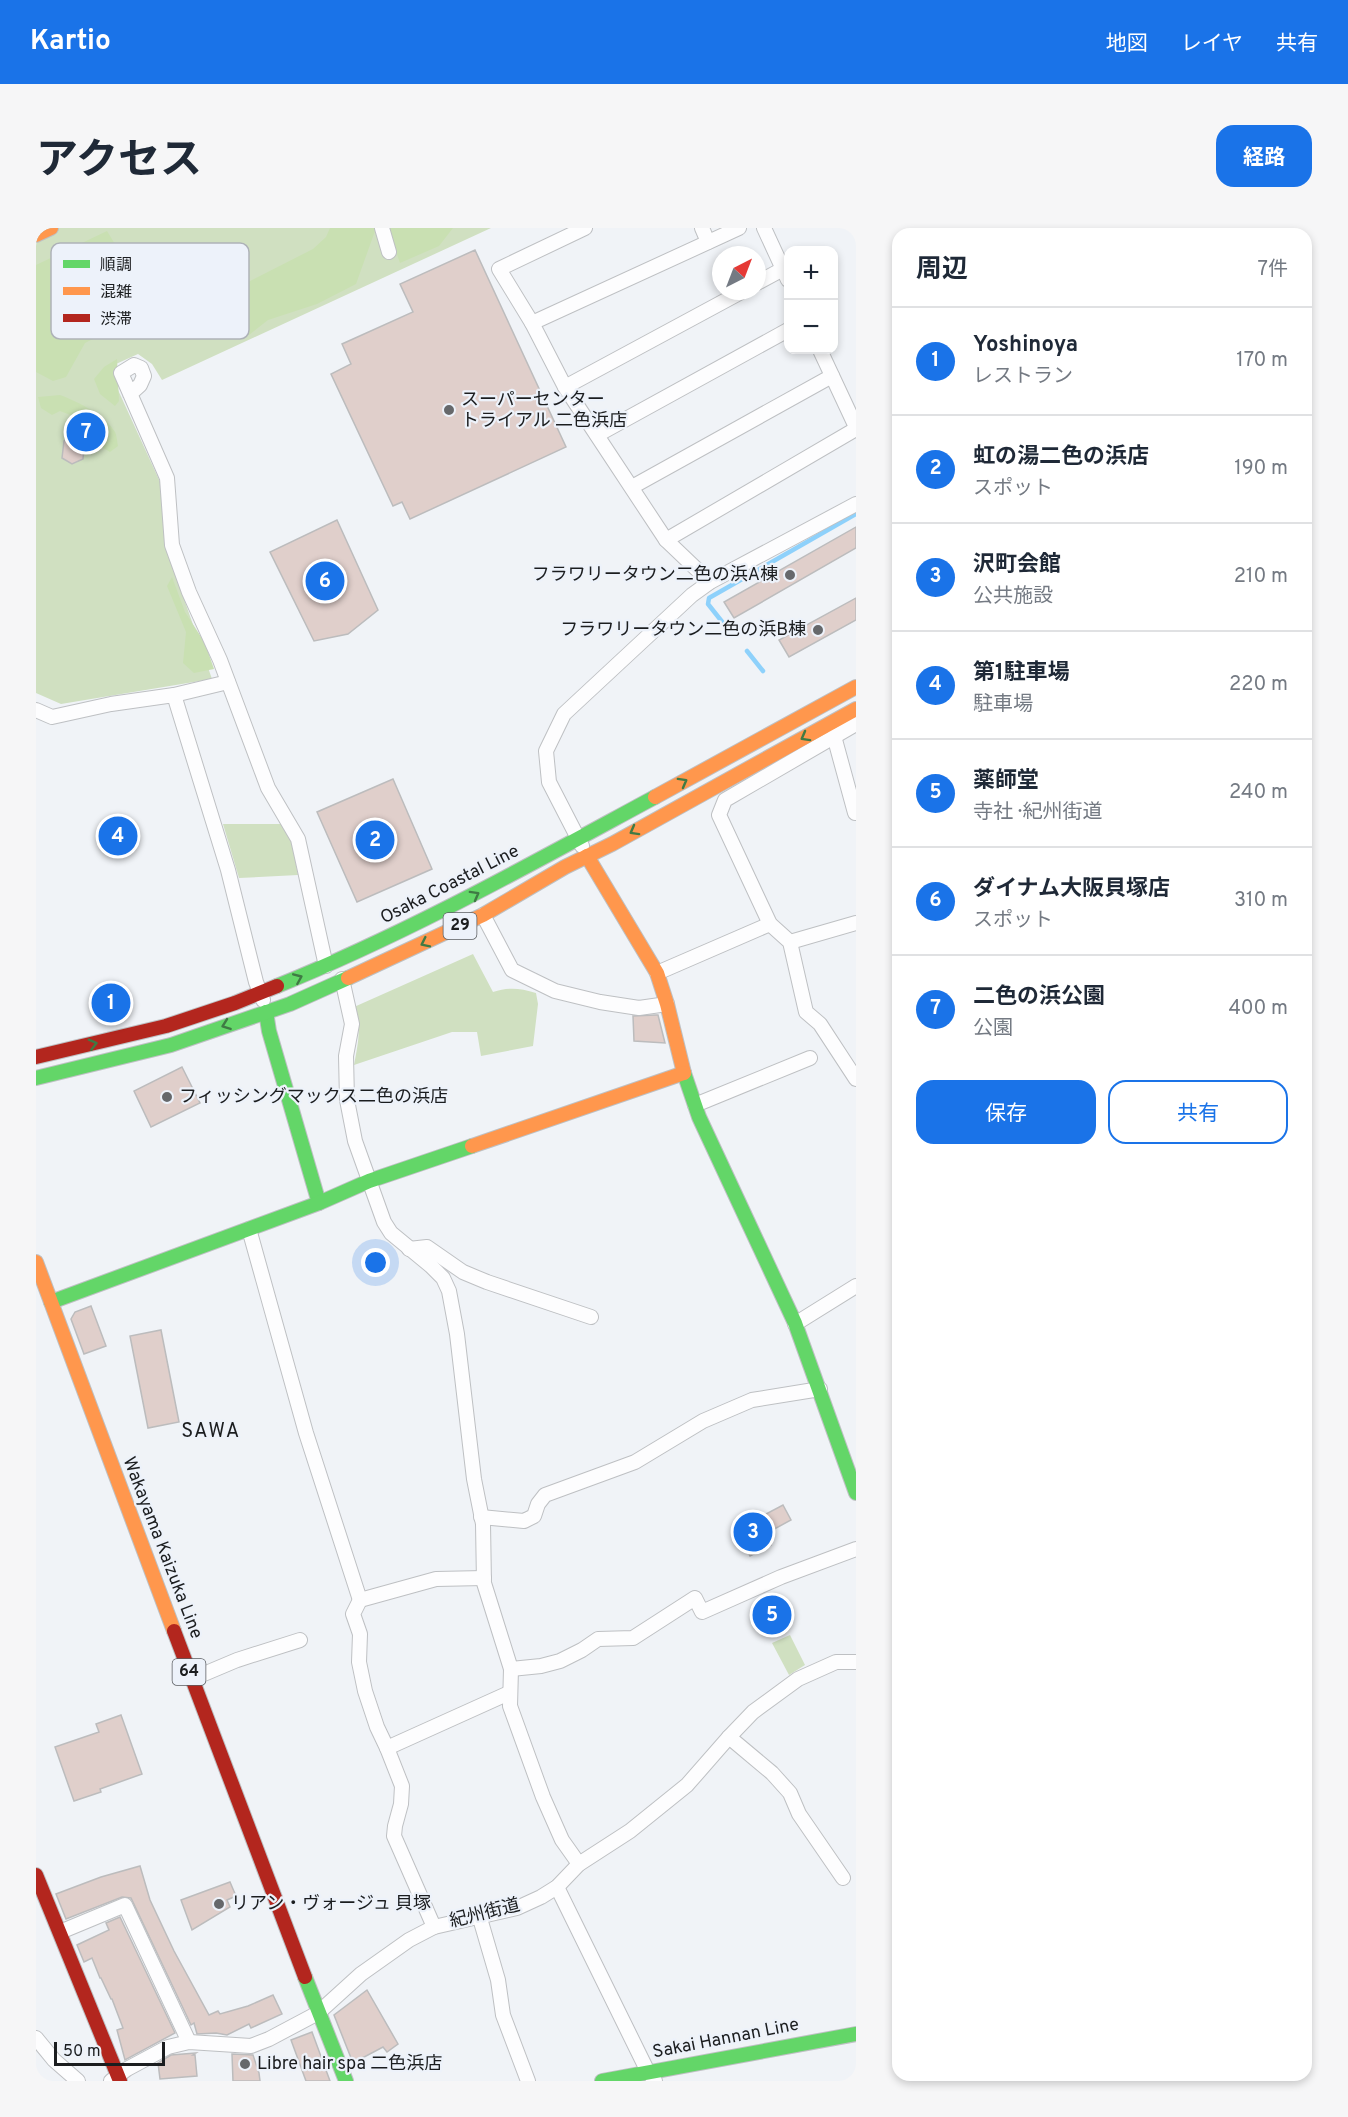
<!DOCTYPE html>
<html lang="ja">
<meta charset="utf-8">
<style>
body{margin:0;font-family:Overpass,"Noto Sans JP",sans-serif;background:#f6f6f7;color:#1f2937}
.controls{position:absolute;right:18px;top:18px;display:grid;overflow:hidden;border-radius:12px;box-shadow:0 3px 9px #0003}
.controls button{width:54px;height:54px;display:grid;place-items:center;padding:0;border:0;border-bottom:2px solid #e0e1e3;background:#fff;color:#1f2937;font:30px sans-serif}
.compass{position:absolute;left:676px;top:18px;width:54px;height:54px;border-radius:50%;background:#fff;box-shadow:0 3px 9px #0003;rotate:42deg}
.scale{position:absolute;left:18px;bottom:15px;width:111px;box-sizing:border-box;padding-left:6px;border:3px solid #1b1d1f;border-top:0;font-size:16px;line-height:21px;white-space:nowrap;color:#1b1d1f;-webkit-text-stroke:4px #edf2fa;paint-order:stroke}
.you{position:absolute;left:340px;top:1035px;width:21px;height:21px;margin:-15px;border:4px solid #fff;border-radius:50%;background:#1a73e8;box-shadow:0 0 0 9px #1a73e833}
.badge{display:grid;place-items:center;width:39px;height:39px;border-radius:50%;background:#1a73e8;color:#fff;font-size:20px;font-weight:700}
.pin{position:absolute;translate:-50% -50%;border:3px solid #fff;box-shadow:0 2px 6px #0006}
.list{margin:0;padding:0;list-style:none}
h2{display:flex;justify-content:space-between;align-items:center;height:78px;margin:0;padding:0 24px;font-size:26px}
h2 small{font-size:20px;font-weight:400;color:#747a83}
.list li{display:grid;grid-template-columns:39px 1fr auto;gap:18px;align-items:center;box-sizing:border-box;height:108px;padding:0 24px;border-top:2px solid #e0e1e3}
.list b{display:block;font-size:22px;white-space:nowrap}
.list p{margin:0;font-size:20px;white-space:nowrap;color:#747a83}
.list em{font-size:20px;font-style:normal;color:#747a83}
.actions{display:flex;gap:12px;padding:18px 24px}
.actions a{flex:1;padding:14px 0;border:2px solid #1a73e8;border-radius:18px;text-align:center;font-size:21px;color:#1a73e8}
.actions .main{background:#1a73e8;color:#fff}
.map{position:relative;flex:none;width:820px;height:1853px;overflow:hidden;border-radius:18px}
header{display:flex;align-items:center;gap:36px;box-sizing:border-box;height:84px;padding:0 30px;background:#1a73e8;color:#fff}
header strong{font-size:28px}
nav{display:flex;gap:33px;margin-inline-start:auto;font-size:21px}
.intro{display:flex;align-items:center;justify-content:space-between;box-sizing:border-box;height:144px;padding:0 36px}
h1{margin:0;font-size:42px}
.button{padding:15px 27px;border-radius:18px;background:#1a73e8;color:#fff;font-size:21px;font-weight:700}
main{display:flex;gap:36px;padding:0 36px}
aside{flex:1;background:#fff;border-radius:18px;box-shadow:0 3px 9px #0003}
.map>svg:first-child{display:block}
.green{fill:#d0e0c1}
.forest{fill:#c9e0b2}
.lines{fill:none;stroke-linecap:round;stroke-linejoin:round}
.stream{stroke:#8ed1fb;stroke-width:4.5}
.building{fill:#e0cfcb;stroke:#bcbcbd;stroke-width:1.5}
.street-casing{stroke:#bec0c3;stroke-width:16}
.fast-casing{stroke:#bec0c3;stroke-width:16}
.slow-casing{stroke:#bec0c3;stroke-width:16}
.jam-casing{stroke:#bec0c3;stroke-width:16}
.street{stroke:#fdfdfe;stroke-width:14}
.fast{stroke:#63d668;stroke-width:14}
.slow{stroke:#ff974d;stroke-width:14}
.jam{stroke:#b3261e;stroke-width:14}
.oneway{stroke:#3f7a44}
.poi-dot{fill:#66686b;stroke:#edf2fa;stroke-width:2}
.labels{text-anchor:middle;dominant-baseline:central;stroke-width:4.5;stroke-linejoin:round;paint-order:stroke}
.shield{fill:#edf2fa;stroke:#5a5d61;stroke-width:1.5}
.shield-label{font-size:16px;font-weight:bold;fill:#1b1d1f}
.poi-label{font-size:18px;fill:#1b1d1f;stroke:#edf2fa;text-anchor:start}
.street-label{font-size:18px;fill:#1b1d1f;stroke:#edf2fa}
.neighbourhood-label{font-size:20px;letter-spacing:1.5px;fill:#1b1d1f;stroke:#edf2fa}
.key{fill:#edf2fa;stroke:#aeb2b8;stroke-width:1.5}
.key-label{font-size:16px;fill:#1b1d1f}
</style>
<header>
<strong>Kartio</strong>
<nav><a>地図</a><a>レイヤ</a><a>共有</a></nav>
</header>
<div class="intro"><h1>アクセス</h1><a class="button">経路</a></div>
<main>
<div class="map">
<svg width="820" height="1853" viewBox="0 0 820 1853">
<rect width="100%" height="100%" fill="#f0f3f7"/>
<g class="green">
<path d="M0 0H455L126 152 116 136 102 126 80 136 77 151 125 256 133 328 176 451 25 476 0 465Z"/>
<path d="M187 596H249L255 612 262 647 203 650Z"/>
<path d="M437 726 457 764C472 759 484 760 500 765L502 776 497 818 445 828 441 804H416L318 837C322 815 326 800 318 779Z"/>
<path d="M754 1407 769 1437 753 1447 736 1415Z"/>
</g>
<g class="forest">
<path d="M294 0H417L403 18 364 35 357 15 339 3 320 56 281 76 232 92 213 107 169 108 171 75 277 21 290 9Z"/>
<path d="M71 3 93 39 96 65 80 99 49 115 30 149 17 153 0 144V37Z"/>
<path d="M81 131 83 173 79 178 64 166 58 151 68 139Z"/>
<path d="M24 167C42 174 68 186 79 204 81 208 81 214 82 218L74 224 41 204 37 188 24 183 16 187 5 180 2 169Z"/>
<path d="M136 349 149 384 169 415 178 441 158 445 147 435 150 404 131 358Z"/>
</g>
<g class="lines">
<g class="stream">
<path d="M695 405 672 376 673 370 820 286"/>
<path d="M711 423 727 443"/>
</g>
</g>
<g class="building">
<path d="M439 22 530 219 374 291 366 274 357 278 295 146 315 136 306 116 377 84 364 56Z"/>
<path d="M35 209 45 212 48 219 47 231 36 236 26 230 28 213Z"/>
<path d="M301 292 342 382 312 406 278 413 234 324Z"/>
<path d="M820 299V320L698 390 688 374Z"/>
<path d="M820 370V392L753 429 743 412Z"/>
<path d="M357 551 396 641 321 674 281 584Z"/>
<path d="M85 762 91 781 74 786V782L64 783 59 769Z"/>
<path d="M620 787H622L629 815 598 813 597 788Z"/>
<path d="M146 839 164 875 115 899 98 863Z"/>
<path d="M55 1078 70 1118 48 1126 35 1091 39 1084Z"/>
<path d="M125 1102 143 1194 112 1200 94 1108Z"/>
<path d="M747 1277 755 1292 729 1306 735 1317 714 1328 700 1302Z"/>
<path d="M85 1487 106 1546 64 1561 65 1564 38 1573 19 1519 63 1504 60 1496Z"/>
<path d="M104 1638 114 1672 138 1723 173 1787 182 1783 184 1786 212 1778 237 1767 246 1786 215 1800 213 1796 191 1807 180 1805 161 1806 158 1795 155 1797 95 1670 86 1669 30 1691 20 1666 65 1649Z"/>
<path d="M194 1654 200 1668 191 1672 194 1679 156 1702 145 1672Z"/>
<path d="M84 1689 139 1805 89 1832 81 1802 87 1800 76 1771H75L65 1750H64L56 1730 48 1734 41 1717 73 1702 70 1695Z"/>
<path d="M331 1762 362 1816 351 1824 347 1819 317 1835 298 1787Z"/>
<path d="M276 1804 294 1853H270L255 1812Z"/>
<path d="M160 1825 157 1827H159L161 1848 124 1851 122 1835 135 1827Z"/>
<path d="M196 1826 217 1827 223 1845 224 1853H197Z"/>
</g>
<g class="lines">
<g class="street-casing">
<g id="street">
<path d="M346 0 353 24"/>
<path d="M666 0 672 14"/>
<path d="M728 0 752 52"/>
<path d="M721 55 747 41"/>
<path d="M496 95 463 41 549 0"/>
<path d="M784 122 820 199"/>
<path d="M529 159 707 63"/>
<path d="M94 166 104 157 108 148 105 140 98 137 85 145 131 250 136 317 153 364 184 432 232 560 262 611 290 738"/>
<path d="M561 207 752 102"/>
<path d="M596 259 796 148"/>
<path d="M630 312 820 201"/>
<path d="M674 354 630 312 529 159 496 95 703 0"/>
<path d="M138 467 192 454"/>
<path d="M0 482 16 489 75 476 138 467 192 642 220 754 227 772"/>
<path d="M820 496 689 572 683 587 734 696 754 714 770 784 784 796 820 851"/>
<path d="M798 508 819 585"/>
<path d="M546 618 513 554 510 523 528 486 656 367 674 354 820 276"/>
<path d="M447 687 476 742 519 763 564 774 603 780 631 776"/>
<path d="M754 714 820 695"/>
<path d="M621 745 734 696"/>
<path d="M306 751 316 796 310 828 311 872 319 913 348 994 355 1005 395 1038 407 1050 413 1063 421 1106 438 1251 447 1296 448 1355 475 1441 474 1478 507 1569 526 1612 543 1636"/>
<path d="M659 877 774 830"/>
<path d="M213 1001 270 1205 324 1372 400 1351 448 1350"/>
<path d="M373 1021 391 1019 427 1044 451 1054 555 1089"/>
<path d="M759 1096 820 1058"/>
<path d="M445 1289 488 1293 498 1288 502 1276 509 1267 599 1234 667 1193 716 1172 784 1161"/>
<path d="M324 1372 317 1386 324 1406 323 1434 329 1463 341 1499 351 1520 366 1558 365 1576 359 1598 358 1608 398 1699"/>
<path d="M475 1441 505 1438 524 1433 546 1422 562 1411 597 1410 659 1370 666 1384 745 1349 820 1321"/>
<path d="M156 1451 201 1432 264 1412"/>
<path d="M693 1509 736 1545 754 1565 763 1586 807 1650"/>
<path d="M351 1520 473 1465"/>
<path d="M521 1659 612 1844 619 1853"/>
<path d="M443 1687 462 1752 467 1787 492 1853"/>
<path d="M24 1704 89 1677 153 1814"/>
<path d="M0 1810 18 1832 42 1853"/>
<path d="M75 1853 91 1841 132 1819 153 1814 215 1818 233 1811 282 1785 325 1746 373 1712 398 1699 481 1680 505 1669 521 1659 543 1636 594 1603 651 1557 693 1509 717 1484 762 1451 800 1434H820"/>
</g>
</g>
<g class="fast-casing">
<g id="fast">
<path d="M241 758C372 705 495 636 619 569"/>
<path d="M230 784 233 803 283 975"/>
<path d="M648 845 663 889 759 1095 820 1265"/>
<path d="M0 850 135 817 254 776 312 750"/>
<path d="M15 1074 283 975 333 953 436 918"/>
<path d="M269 1749 310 1853"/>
<path d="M566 1853 820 1806"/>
</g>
</g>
<g class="slow-casing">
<g id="slow">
<path d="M0 7 15 0"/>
<path d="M619 569 820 459"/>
<path d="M551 628 621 745 631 776 648 845"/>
<path d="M312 750 447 687 529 639 576 616 820 481"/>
<path d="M436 918 648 845"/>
<path d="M0 1034 138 1403"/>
</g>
</g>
<g class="jam-casing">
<g id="jam">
<path d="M0 829 130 798 199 775 241 758"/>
<path d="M138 1403 269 1749"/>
<path d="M0 1647 84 1853"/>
</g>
</g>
<use href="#street" class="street"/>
<use href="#fast" class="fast"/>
<use href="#slow" class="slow"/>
<use href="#jam" class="jam"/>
</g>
<defs><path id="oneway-chevron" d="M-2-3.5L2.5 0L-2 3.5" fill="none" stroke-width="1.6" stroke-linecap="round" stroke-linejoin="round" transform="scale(1.5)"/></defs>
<g class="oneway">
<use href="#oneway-chevron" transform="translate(769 509) rotate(151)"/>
<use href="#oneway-chevron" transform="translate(647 554) rotate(-29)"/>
<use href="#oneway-chevron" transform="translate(598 603) rotate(151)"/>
<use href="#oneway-chevron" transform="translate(439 667) rotate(-29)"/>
<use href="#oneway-chevron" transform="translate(389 715) rotate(154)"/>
<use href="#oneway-chevron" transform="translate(262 750) rotate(-23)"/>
<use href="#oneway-chevron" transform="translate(190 797) rotate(160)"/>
<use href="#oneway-chevron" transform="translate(57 816) rotate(-14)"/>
</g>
<g class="poi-dot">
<circle cx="413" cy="182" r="6"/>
<circle cx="754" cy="347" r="6"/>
<circle cx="782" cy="402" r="6"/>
<circle cx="131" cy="869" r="6"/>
<circle cx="183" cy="1676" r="6"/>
<circle cx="209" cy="1836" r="6"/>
</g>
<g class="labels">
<g class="shield">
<rect x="407.5" y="685" width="33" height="26" rx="4.5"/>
<rect x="136.5" y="1431" width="33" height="26" rx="4.5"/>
</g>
<g class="shield-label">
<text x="424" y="698">29</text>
<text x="153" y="1444">64</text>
</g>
<g class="poi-label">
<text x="425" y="172">スーパーセンター<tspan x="425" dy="21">トライアル 二色浜店</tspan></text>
<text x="742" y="347" text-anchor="end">フラワリータウン二色の浜A棟</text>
<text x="770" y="402" text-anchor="end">フラワリータウン二色の浜B棟</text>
<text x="143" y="869">フィッシングマックス二色の浜店</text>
<text x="195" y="1676">リアン・ヴォージュ 貝塚</text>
<text x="221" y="1836">Libre hair spa 二色浜店</text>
</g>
<g class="street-label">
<text transform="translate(414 657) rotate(-27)">Osaka Coastal Line</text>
<text transform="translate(126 1320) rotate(69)">Wakayama Kaizuka Line</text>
<text transform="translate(449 1686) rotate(-14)">紀州街道</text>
<text transform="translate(690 1811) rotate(-11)">Sakai Hannan Line</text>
</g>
<g class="neighbourhood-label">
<text x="175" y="1204">SAWA</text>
</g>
</g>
<rect x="15" y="15" width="198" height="96" rx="9" class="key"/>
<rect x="27" y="32" width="27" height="8" fill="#63d668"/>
<rect x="27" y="59" width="27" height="8" fill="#ff974d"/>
<rect x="27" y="86" width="27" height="8" fill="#b3261e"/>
<g class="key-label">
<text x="64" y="42">順調</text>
<text x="64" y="69">混雑</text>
<text x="64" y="96">渋滞</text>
</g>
</svg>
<div class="controls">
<button>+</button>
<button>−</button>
</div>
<svg class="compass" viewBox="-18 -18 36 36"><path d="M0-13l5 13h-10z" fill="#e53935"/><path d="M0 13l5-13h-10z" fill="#747a83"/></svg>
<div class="scale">50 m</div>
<div class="you"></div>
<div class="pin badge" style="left:75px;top:775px">1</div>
<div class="pin badge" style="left:339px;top:612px">2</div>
<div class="pin badge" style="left:717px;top:1304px">3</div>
<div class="pin badge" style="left:82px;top:608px">4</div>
<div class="pin badge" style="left:736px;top:1387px">5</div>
<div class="pin badge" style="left:289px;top:353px">6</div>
<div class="pin badge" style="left:50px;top:204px">7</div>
</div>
<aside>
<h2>周辺<small>7件</small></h2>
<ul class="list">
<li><span class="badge">1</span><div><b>Yoshinoya</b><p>レストラン</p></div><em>170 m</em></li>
<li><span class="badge">2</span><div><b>虹の湯二色の浜店</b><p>スポット</p></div><em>190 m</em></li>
<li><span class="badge">3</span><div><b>沢町会館</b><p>公共施設</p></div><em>210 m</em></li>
<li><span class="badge">4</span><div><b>第1駐車場</b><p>駐車場</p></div><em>220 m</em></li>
<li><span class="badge">5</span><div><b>薬師堂</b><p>寺社 · 紀州街道</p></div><em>240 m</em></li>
<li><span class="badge">6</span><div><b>ダイナム大阪貝塚店</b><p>スポット</p></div><em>310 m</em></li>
<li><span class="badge">7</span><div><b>二色の浜公園</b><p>公園</p></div><em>400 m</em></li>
</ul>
<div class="actions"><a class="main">保存</a><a>共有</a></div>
</aside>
</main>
